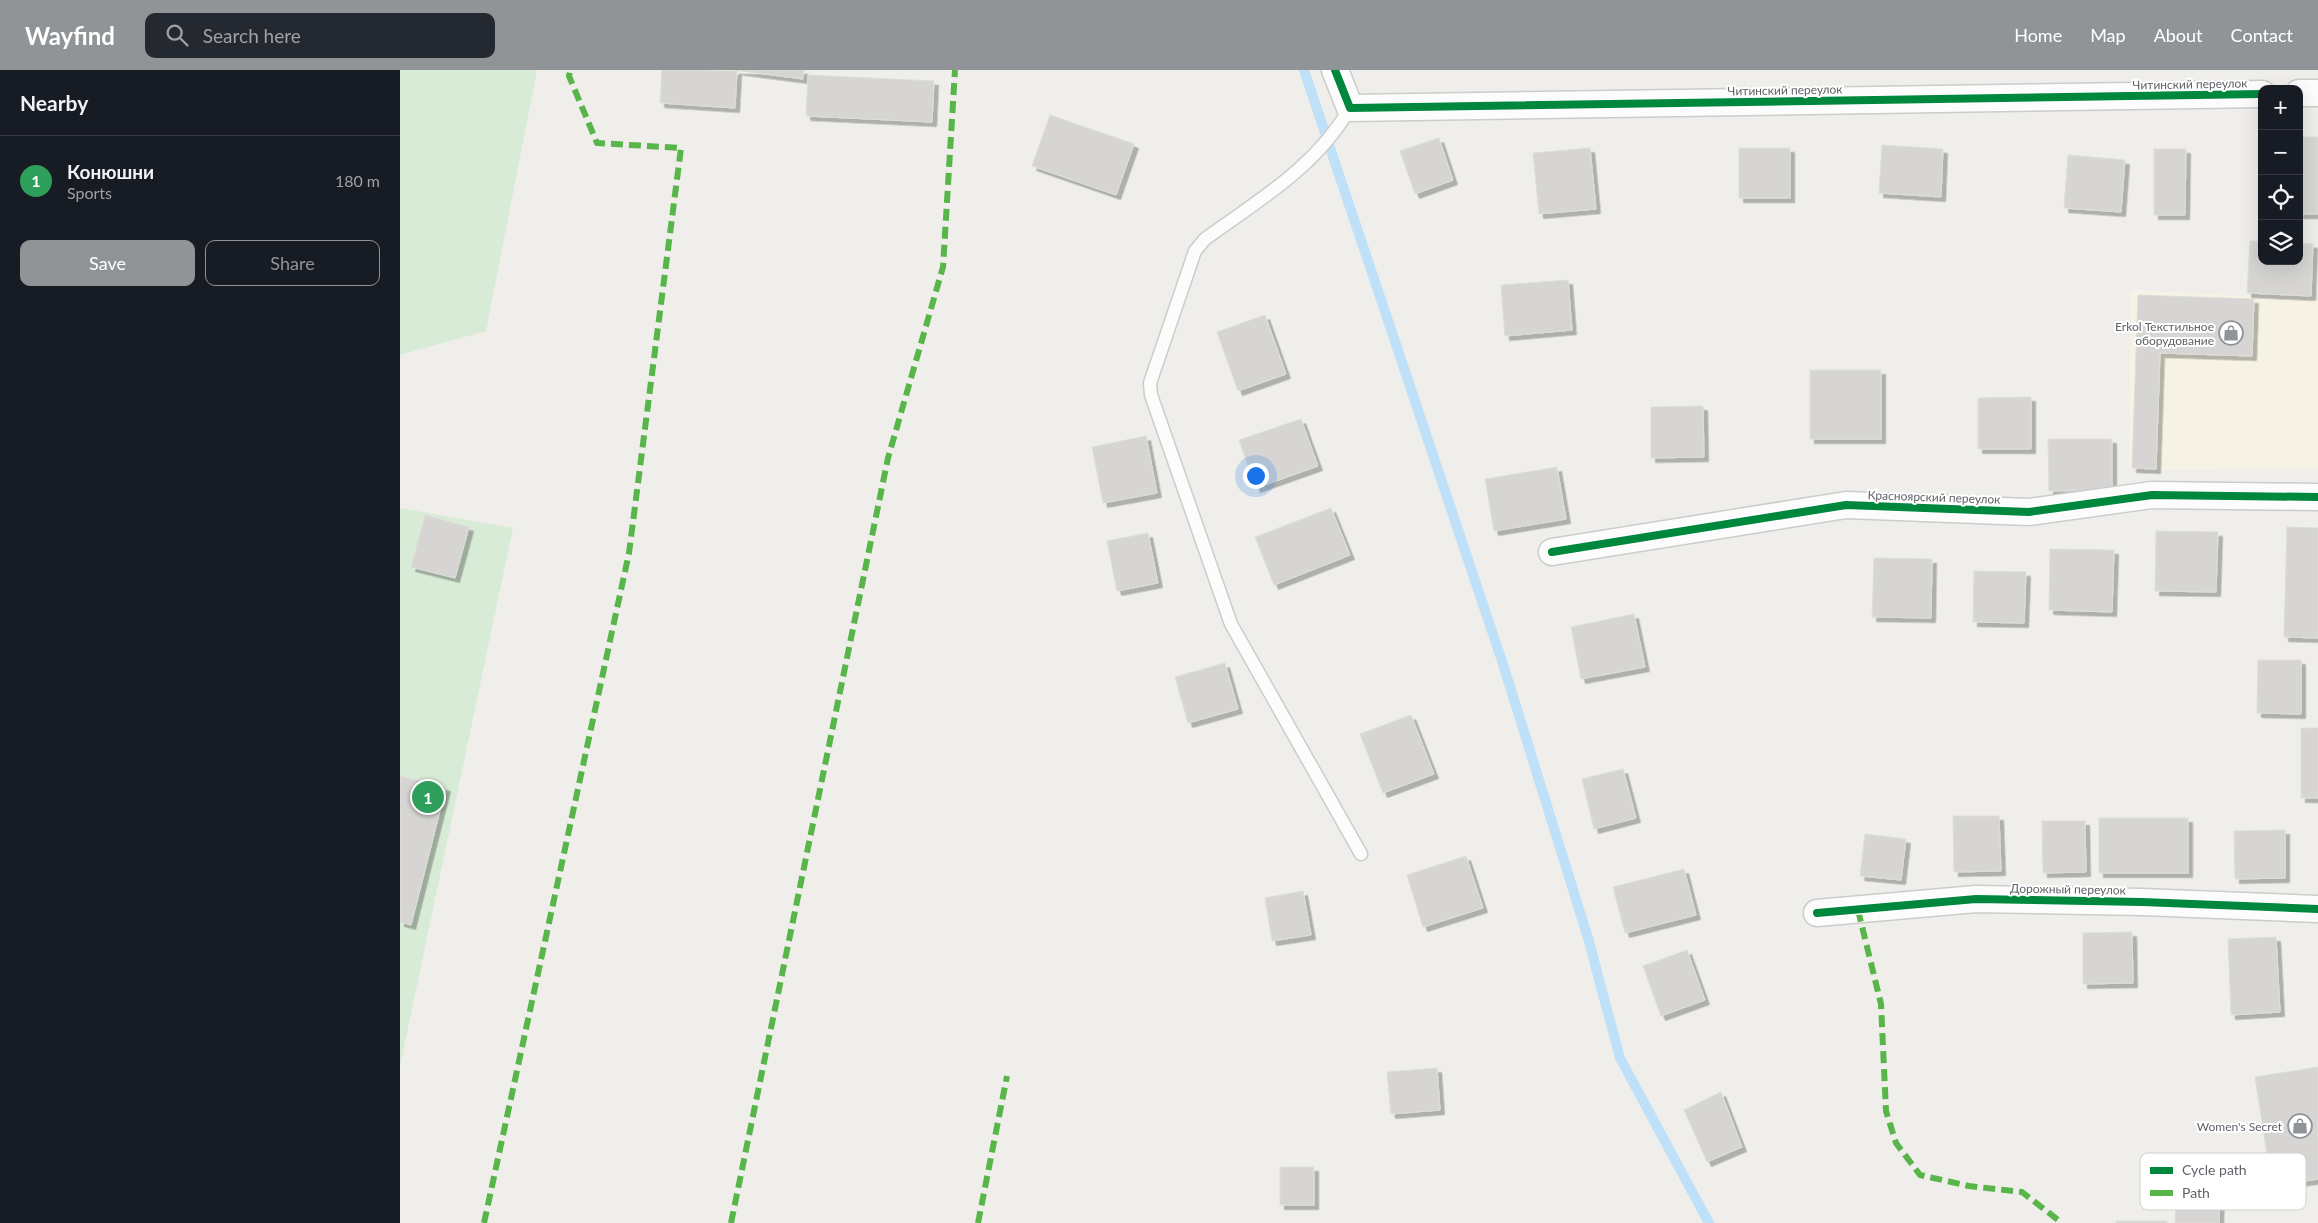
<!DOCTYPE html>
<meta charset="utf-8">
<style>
body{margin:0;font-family:Lato,sans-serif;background:#242831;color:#f1f3f6}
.controls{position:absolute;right:15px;top:15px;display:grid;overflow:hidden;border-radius:10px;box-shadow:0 5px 20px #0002}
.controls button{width:45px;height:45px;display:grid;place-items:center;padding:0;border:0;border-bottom:1px solid #363941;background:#171b24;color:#f1f3f6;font:25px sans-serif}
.you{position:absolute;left:855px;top:405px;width:18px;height:18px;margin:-12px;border:4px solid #fff;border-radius:50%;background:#1a73e8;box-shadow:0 0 0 8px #1a73e833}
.badge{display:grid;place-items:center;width:32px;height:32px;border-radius:50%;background:#919496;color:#fff;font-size:16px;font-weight:700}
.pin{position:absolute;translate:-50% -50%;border:2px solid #fff;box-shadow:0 1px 5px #0006}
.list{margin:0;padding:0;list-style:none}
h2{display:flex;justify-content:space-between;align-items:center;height:65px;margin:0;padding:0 20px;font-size:21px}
h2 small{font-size:16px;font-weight:400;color:#9ea1a6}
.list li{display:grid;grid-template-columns:32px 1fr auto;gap:15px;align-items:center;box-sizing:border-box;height:90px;padding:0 20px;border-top:1px solid #363941}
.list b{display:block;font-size:19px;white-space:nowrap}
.list p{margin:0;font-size:16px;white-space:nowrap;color:#9ea1a6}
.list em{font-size:16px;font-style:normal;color:#9ea1a6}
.actions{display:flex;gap:10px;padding:15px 20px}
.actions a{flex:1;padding:11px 0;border:1px solid #919496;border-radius:10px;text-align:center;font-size:18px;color:#919496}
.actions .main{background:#919496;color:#fff}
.icon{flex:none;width:28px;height:28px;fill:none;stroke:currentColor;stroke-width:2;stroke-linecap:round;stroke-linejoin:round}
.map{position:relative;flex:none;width:1918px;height:1153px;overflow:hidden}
header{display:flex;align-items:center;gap:30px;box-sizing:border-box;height:70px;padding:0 25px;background:#919496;color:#fff}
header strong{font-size:24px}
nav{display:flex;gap:28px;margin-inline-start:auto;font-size:18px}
.search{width:350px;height:45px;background:#242831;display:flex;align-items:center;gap:12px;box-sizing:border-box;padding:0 18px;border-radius:10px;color:#9ea1a6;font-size:19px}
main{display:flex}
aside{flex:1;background:#171b24}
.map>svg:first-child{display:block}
.commercial{fill:#f7f3e4}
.green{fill:#d8ebd6}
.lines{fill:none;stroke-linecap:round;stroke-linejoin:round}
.stream{stroke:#bfe0f9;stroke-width:10}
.building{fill:#d6d5d3;stroke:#deddd9;filter:url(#shadow)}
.service-casing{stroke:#cbcccc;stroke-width:15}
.minor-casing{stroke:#cbcccc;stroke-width:29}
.service{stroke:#fdfcfc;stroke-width:12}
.minor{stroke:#fdfcfc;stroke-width:26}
.quiet{stroke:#58b549;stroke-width:6;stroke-dasharray:12 6;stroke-linecap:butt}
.cycleway-casing{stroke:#fff;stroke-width:11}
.cycleway{stroke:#00873e;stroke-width:8}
.labels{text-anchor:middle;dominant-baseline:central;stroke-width:4;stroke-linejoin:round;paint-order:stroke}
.street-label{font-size:12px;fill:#5f6368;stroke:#fff}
.poi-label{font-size:12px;fill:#5f6368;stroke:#fff;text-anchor:end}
.key{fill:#fff;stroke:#cfd0d2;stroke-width:1}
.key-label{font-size:14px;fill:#5f6368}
</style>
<header>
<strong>Wayfind</strong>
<div class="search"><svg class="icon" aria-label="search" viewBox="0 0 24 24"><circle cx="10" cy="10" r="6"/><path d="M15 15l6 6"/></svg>Search here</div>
<nav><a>Home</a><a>Map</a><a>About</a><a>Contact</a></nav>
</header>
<main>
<aside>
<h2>Nearby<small></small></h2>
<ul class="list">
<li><span class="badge" style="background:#2e9e5b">1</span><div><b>Конюшни</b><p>Sports</p></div><em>180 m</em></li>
</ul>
<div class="actions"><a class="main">Save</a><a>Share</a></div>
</aside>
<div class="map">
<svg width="1918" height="1153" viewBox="0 0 1918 1153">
<defs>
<filter id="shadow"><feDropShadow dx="4.5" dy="4.5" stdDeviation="0" flood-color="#0004"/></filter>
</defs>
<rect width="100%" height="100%" fill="#efeeea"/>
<path class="commercial" d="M1731 220 1918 230V399L1729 400Z"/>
<g class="green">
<path d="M0 0H137L86 261 0 285Z"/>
<path d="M0 438 113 458 0 996Z"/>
</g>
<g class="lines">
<path class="stream" d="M904 0 1103 594 1188 868 1220 988 1309 1153"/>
</g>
<g class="building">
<path d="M262 0 337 1 335 38 260 33Z"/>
<path d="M334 0H404L403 9Z"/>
<path d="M408 5 534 11 532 52 406 46Z"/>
<path d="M650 45 734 74 716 125 632 96Z"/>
<rect x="1899" y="67" width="19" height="77"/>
<path d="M1039 68 1053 110 1015 124 1000 81Z"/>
<path d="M1482 75 1543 79 1541 127 1479 123Z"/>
<path d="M1190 78 1196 139 1139 144 1133 83Z"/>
<rect x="1339" y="78" width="51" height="50"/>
<path d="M1754 79H1786L1785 145H1754Z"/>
<path d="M1668 85 1725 90 1721 142 1664 138Z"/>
<path d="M1850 171H1862V191H1899V173L1913 174 1911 226 1847 223Z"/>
<path d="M1168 210 1172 260 1105 266 1101 215Z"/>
<path d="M1738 225 1854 229 1852 286 1760 283 1756 399 1732 398Z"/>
<path d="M865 245 886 304 838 321 817 262Z"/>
<rect x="1410" y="300" width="71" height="69"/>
<path d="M1631 327V379H1578V328Z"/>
<path d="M1303 336 1304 387 1251 388V337Z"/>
<path d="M901 349 918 396 856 418 839 370Z"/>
<path d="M746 366 757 423 703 433 692 377Z"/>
<path d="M1648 369H1712V420L1649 421Z"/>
<path d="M1157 397 1166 449 1094 461 1085 409Z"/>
<path d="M931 438 950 485 874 515 855 467Z"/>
<path d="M25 445 69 457 55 508 11 497Z"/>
<path d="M1887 457 1918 458V568L1884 567Z"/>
<path d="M1756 461 1818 462 1816 522 1755 521Z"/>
<path d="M748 463 758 513 717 521 707 471Z"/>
<path d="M1650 479 1714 480 1712 542 1649 540Z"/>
<path d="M1474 488 1532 489 1531 548 1472 547Z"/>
<path d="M1574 501 1626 502 1624 553 1573 552Z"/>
<path d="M1234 544 1245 597 1181 609 1171 557Z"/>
<path d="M1858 590H1901V644L1857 643Z"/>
<path d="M825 593 838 639 788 653 775 607Z"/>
<path d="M1011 645 1034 704 983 723 960 664Z"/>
<rect x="1901" y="658" width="17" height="70"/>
<path d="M1223 699 1236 748 1194 759 1182 709Z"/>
<path d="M0 706 46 717 11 855 0 852Z"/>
<path d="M1553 746H1599L1601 801 1554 802Z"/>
<rect x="1699" y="748" width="89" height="55"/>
<path d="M1642 751H1685L1686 802 1643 803Z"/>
<path d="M1885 760V808L1835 809 1834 761Z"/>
<path d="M1465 764 1506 769 1501 810 1460 806Z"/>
<path d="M1066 786 1083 838 1023 857 1007 805Z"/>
<path d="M1284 799 1296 845 1225 863 1213 817Z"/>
<path d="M903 821 911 865 872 871 865 828Z"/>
<path d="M1732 862 1733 913 1683 914V863Z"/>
<path d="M1876 867 1880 942 1831 945 1828 869Z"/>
<path d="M1287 880 1305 930 1261 946 1243 896Z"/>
<path d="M1918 997V1109L1872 1116 1855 1007Z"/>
<path d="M1037 998 1040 1040 991 1044 987 1002Z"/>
<path d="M1321 1022 1342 1077 1307 1092 1284 1040Z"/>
<rect x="880" y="1097" width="34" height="38"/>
<path d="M1777 1110 1820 1111 1819 1153H1775Z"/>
<rect x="1716" y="1151" width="51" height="2"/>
</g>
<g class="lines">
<g class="service-casing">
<path id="service" d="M950 38C915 98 860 129 805 169L795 181 750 313 751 325 831 554 961 784"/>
</g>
<g class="minor-casing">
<g id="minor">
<path d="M935 0 950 38 1862 24"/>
<path d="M1899 23H1918"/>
<path d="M1152 482 1446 435 1629 442 1752 425 1918 427"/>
<path d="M1417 843 1576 829 1742 832 1918 839"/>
</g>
</g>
<use href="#service" class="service"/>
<use href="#minor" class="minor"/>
<g class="quiet">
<path d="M1458 840 1481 934 1486 1041 1496 1073 1520 1105 1569 1116 1622 1122 1662 1153"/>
<path d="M84 1153 229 483 281 78 197 73 169 6 170 0"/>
<path d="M331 1153 488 388 543 197 555 0"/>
<path d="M578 1153 607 1006"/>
</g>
<g class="cycleway-casing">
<g id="cycleway">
<path d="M935 0 950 38 1862 24"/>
<path d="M1152 482 1446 435 1629 442 1752 425 1918 427"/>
<path d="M1417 843 1576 829 1742 832 1918 839"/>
</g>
</g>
<use href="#cycleway" class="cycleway"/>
</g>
<defs>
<g id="shop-ring" transform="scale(1.25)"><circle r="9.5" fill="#fff" stroke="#919496" stroke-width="1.5"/><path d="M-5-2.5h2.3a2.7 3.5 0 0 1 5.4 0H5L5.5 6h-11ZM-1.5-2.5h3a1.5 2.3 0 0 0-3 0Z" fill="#919496"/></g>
</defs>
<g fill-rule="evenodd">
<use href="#shop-ring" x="1831" y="263"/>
<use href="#shop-ring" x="1900" y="1056"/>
</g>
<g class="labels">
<g class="street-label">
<text transform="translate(1790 14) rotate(-1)">Читинский переулок</text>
<text transform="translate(1385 20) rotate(-1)">Читинский переулок</text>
<text transform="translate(1534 427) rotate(2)">Красноярский переулок</text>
<text transform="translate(1668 819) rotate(1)">Дорожный переулок</text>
</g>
<g class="poi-label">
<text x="1814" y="256">Erkol Текстильное<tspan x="1814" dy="14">оборудование</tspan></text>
<text x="1882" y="1056">Women's Secret</text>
</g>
</g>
<rect x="1740" y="1083" width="166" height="57" rx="8" class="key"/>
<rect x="1750" y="1097" width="23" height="7" fill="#00873e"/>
<rect x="1750" y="1120" width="23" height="6" fill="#58b549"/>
<g class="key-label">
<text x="1782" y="1105">Cycle path</text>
<text x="1782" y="1128">Path</text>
</g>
</svg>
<div class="controls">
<button>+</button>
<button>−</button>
<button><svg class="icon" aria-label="locate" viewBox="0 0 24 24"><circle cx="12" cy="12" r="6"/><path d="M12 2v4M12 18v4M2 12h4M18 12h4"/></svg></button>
<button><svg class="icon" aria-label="layers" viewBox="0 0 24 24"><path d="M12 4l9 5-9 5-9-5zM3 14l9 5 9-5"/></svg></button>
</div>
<div class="you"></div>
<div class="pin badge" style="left:28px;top:727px;background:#2e9e5b">1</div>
</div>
</main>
